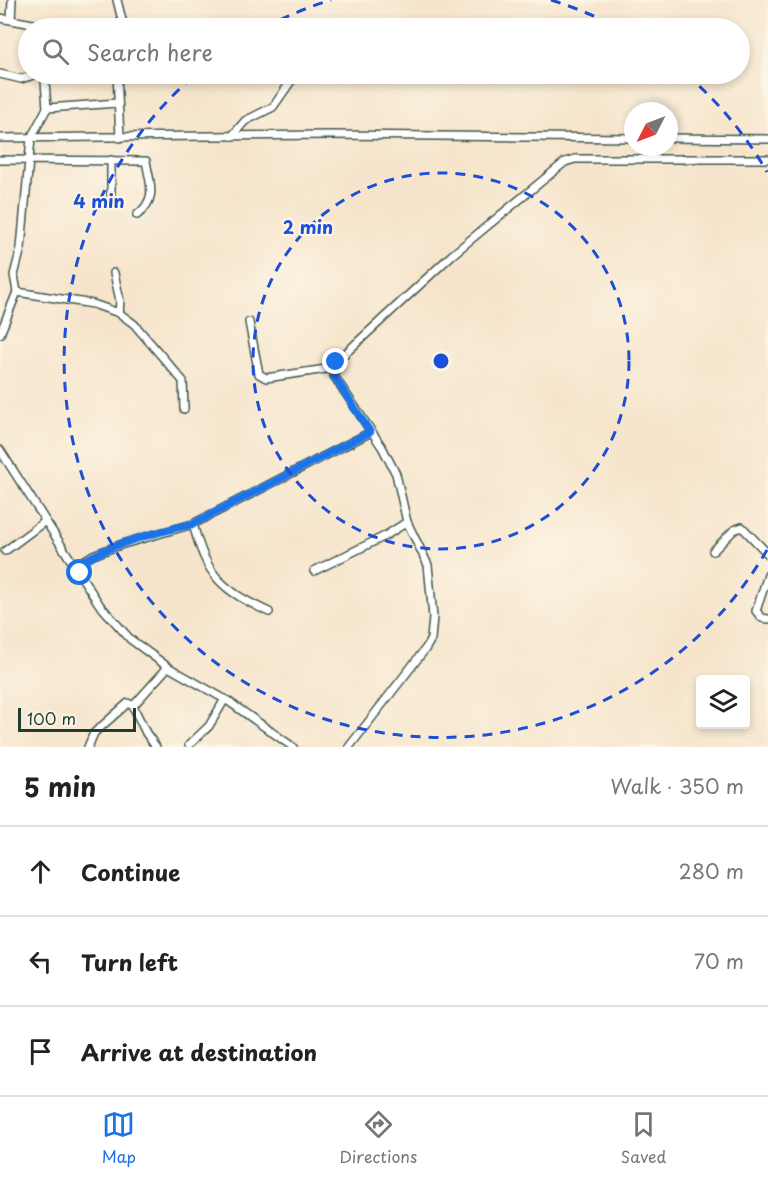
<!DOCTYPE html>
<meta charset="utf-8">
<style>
body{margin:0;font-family:"Playpen Sans",sans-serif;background:#f6f6f6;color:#222}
.controls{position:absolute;right:18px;bottom:18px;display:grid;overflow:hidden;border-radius:6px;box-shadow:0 3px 9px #0003}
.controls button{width:54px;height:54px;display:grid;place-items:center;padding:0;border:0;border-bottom:2px solid #e0e0e0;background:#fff;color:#222;font:30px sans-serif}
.compass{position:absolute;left:624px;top:102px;width:54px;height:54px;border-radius:50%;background:#fff;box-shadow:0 3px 9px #0003;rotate:228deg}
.scale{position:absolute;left:18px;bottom:15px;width:118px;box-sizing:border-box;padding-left:6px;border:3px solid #1f3d34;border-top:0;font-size:16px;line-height:21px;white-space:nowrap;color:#1f3d34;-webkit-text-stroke:4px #fcf5e5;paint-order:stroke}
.stop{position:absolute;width:18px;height:18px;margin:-14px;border:4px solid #1a73e8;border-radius:50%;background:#fff}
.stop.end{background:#1a73e8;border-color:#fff;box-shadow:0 2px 6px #0008}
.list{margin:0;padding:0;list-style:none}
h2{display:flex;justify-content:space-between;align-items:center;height:78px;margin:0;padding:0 24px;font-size:26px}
h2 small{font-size:20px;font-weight:400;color:#767676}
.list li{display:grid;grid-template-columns:39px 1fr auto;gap:18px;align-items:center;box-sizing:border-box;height:90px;padding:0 24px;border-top:2px solid #e0e0e0}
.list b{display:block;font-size:22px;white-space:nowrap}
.list em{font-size:20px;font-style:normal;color:#767676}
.icon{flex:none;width:33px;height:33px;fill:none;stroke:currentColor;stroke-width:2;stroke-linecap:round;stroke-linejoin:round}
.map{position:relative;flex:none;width:768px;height:747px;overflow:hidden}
.search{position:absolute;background:#fff;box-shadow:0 3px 9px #0003;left:18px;right:18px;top:18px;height:66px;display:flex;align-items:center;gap:15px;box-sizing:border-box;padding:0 21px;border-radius:33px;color:#767676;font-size:22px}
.sheet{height:348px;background:#fff}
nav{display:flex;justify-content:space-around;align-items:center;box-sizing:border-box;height:84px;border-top:2px solid #e0e0e0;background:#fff;font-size:16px;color:#767676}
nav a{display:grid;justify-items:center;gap:3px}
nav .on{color:#1a73e8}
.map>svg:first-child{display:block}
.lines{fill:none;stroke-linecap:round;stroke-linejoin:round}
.street-casing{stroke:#3f564b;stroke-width:10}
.street{stroke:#fff;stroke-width:7}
.route{stroke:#1a73e8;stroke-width:8}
.ring{fill:none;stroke:#1d4ed8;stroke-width:3;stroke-dasharray:10 8}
.centre{fill:#1d4ed8;stroke:#fcf5e5;stroke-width:3}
.ring-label{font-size:18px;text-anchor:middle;font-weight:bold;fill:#1d4ed8;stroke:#fcf5e5;stroke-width:4.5;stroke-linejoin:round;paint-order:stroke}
</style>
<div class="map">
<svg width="768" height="747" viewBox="0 0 768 747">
<rect width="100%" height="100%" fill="#fcf5e5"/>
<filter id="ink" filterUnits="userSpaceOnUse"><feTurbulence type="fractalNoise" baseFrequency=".0167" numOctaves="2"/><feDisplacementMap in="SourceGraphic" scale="12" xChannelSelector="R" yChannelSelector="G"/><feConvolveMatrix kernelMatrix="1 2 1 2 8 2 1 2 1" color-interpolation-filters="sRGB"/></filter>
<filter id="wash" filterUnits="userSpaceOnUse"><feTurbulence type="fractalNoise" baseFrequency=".008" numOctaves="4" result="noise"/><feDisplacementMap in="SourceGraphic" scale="24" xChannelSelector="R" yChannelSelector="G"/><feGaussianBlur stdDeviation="1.35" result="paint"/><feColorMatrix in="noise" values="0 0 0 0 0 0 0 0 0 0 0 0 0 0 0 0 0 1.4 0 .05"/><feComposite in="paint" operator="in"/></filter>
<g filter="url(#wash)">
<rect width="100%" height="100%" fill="#f6e5cc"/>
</g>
<g filter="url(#ink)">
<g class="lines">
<g class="street-casing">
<g id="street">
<path d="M117 0 124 28"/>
<path d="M0 18 33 24 35 28"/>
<path d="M11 20 12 0"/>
<path d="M0 74 21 79 37 74"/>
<path d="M41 74 45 81 47 108"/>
<path d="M117 74 120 138"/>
<path d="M232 136 245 121 273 107 296 74"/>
<path d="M0 138 330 135 633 138"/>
<path d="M669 138 768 139"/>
<path d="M0 160 146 161C150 184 158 199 137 215"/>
<path d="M111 204V160"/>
<path d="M114 273 120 301 119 313"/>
<path d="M17 292 93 304 119 313 134 324 183 381 184 409"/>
<path d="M249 322 259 374 266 378 333 368"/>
<path d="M0 334 17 292 14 275 21 248 31 138 47 108 118 103"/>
<path d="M0 450 99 604 130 639 168 667 228 701 293 747"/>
<path d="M193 524C207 576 220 589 269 612"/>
<path d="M5 551 44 522"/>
<path d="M713 551 734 530 742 527 768 554"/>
<path d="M75 566 93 555 120 545 193 524 371 432"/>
<path d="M314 571 385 536 407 522"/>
<path d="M768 575 756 611 762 618 768 619"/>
<path d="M189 745 209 726 225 699"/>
<path d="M88 747 94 733 128 703 133 706"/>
<path d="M156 747 146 733 133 706 168 667"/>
<path d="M349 747 426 648 431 639 433 617 428 565 407 522 396 474 382 447 334 376 336 362 452 255 565 162 575 159H768"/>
</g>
</g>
<use href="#street" class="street"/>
</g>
</g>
<g class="lines" filter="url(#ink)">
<path class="route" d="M80 573 75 566C110 544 152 533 193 524L370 432 334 376 336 362"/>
</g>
<g class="ring">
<circle cx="441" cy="361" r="188"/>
<path d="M767 550A377 377 0 1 1 196 74M264 28A377 377 0 0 1 331 0M551 0A377 377 0 0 1 618 28M686 74A377 377 0 0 1 767 172"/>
</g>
<circle cx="441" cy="361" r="9" class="centre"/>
<g class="ring-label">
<text x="99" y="208">4 min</text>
<text x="308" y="234">2 min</text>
</g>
</svg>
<div class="controls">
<button><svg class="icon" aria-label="layers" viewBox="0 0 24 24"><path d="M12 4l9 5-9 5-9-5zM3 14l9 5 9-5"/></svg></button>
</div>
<svg class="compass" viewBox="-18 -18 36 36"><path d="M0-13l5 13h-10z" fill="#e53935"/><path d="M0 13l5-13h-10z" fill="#767676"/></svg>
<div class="scale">100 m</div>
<div class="stop" style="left:80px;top:573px"></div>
<div class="stop end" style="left:336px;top:362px"></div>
<div class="search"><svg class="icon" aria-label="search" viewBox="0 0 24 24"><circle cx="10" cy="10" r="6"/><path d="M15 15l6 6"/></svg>Search here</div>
</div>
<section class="sheet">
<h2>5 min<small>Walk · 350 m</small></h2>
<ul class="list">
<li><svg class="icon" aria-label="ahead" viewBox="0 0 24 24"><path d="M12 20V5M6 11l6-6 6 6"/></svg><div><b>Continue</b></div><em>280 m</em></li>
<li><svg class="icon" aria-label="left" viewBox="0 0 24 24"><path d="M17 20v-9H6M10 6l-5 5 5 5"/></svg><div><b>Turn left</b></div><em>70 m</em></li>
<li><svg class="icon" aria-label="arrive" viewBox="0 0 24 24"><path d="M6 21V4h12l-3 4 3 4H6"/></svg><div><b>Arrive at destination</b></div></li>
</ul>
</section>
<nav>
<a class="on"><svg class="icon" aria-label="map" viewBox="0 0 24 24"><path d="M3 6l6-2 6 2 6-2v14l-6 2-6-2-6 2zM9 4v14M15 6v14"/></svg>Map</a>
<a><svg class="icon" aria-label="directions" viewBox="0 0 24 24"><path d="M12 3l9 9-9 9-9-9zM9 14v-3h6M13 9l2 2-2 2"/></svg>Directions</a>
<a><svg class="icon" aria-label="saved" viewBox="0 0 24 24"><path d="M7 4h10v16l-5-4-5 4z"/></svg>Saved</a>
</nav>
